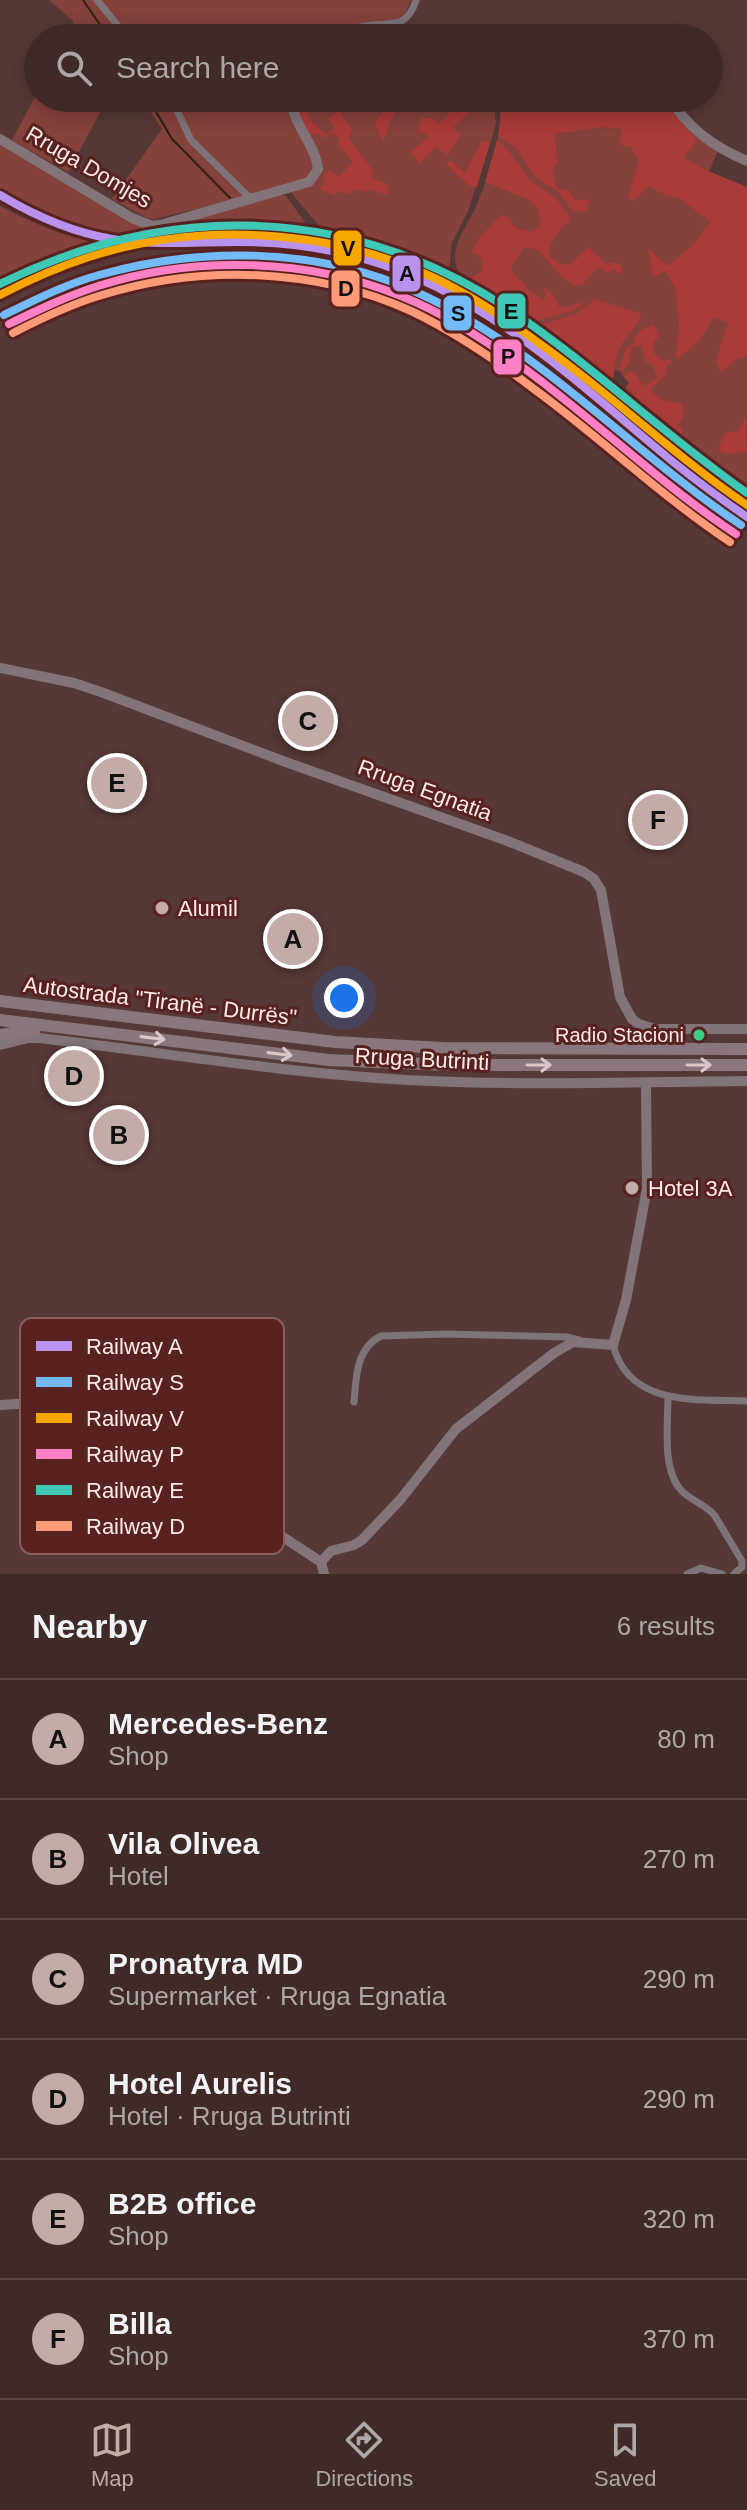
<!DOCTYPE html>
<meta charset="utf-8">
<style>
body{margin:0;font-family:Helvetica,sans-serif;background:#473230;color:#f1f3f6}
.you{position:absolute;left:344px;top:998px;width:28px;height:28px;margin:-20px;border:6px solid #fff;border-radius:50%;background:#1a73e8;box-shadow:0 0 0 12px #1a73e833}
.badge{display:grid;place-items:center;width:52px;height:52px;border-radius:50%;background:#c3aba8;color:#111;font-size:26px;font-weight:700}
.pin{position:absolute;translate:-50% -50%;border:4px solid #fff;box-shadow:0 2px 8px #0006}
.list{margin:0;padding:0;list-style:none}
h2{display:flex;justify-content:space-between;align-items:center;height:104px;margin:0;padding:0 32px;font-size:34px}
h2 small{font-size:26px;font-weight:400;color:#aea7a8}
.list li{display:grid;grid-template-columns:52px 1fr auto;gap:24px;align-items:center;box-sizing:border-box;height:120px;padding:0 32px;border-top:2px solid #594645}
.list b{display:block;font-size:30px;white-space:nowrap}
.list p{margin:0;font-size:26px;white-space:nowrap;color:#aea7a8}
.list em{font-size:26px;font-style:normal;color:#aea7a8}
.icon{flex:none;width:44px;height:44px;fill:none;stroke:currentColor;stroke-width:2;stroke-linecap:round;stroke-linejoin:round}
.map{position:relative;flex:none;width:747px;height:1574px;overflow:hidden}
.search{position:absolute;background:#402a28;box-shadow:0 4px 20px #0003;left:24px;right:24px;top:24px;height:88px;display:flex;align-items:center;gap:20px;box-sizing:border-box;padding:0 28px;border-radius:44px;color:#aea7a8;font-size:30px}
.sheet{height:824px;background:#402a28}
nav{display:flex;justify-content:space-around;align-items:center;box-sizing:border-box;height:112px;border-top:2px solid #594645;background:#402a28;font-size:22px;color:#aea7a8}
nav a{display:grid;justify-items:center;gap:4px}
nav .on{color:#c3aba8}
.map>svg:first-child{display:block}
.green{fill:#85413b}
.forest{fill:#a93b38}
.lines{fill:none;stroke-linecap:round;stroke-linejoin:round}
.stream{stroke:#2d2313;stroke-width:2}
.street{stroke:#7d7378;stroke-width:7}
.secondary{stroke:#827479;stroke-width:10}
.highway{stroke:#89777d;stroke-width:12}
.rail-1-casing{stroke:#57221f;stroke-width:14}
.rail-2-casing{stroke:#57221f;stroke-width:14}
.rail-3-casing{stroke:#57221f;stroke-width:14}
.rail-4-casing{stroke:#57221f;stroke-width:14}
.rail-5-casing{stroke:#57221f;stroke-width:14}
.rail-6-casing{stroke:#57221f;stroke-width:14}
.rail-1{stroke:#b992ed;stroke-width:8}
.rail-2{stroke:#73baf8;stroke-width:8}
.rail-3{stroke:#f7a600;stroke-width:8}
.rail-4{stroke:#ff80c5;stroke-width:8}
.rail-5{stroke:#3ec8b5;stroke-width:8}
.rail-6{stroke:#fe9a77;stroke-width:8}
.oneway{stroke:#dbc7c6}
.poi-dot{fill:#c3aba8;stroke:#57221f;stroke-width:3}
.bus-dot{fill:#3ace82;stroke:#57221f;stroke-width:3}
.labels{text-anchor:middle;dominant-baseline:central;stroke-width:6;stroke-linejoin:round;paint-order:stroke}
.bus-label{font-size:20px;fill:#fee9e6;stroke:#57221f;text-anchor:end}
.street-label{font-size:22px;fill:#fee9e6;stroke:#57221f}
.poi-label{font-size:22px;fill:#fee9e6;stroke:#57221f;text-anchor:start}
.key{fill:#57221f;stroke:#895e5b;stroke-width:2}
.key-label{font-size:22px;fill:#fee9e6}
.line-badge{stroke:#57221f;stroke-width:3}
.pale-badge-label{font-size:22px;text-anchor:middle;font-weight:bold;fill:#111}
</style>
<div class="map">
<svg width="747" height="1574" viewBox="0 0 747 1574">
<rect width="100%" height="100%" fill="#563836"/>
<g class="green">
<path d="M49 0H411L405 14 393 21 369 24 306 38H66L74 22Z"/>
<path d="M38 91V98H108L68 172 12 140Z"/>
<path d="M141 98H493L496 123 493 135 468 211 451 245 450 268 443 270 389 247 345 237 322 229 292 194V191L240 199 153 219 147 218 112 199 162 129Z"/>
<path d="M499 98H665C674 122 696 138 718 150L709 172 747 187V501H742L705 472 703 467 690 457 686 458 623 408V404L618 399 629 383 619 371 615 370 612 384 607 391 462 281C458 273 455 265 455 257 455 241 467 225 474 211 489 177 504 135 499 98Z"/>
<path d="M0 144 159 228 281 195 286 196 311 231 341 240 366 244 412 260 446 276 470 299C417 266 357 251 296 242 286 241 277 238 266 237 234 235 201 239 168 238 101 237 58 222 0 190Z"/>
<path d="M0 206C40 228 80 242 126 248L62 266 0 295Z"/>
</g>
<g class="forest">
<path d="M295 98H303L309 118 326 136 335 127 328 119 336 113 330 102 339 110 353 131 348 137 374 172 371 178 389 185 387 195 368 189 365 192 354 189 352 194 338 191 335 196 320 189 325 181 323 179 326 172 331 171 339 177 353 161 337 144 340 139 334 132 326 138 317 134 308 135 301 122Z"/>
<path d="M381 98H391L398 103 383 142 375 122 384 112Z"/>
<path d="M456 98H476L474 107 453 128 461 134 448 155 435 147 420 164 410 152 429 137 425 133H419L421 118H431L439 123 447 117Z"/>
<path d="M503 98H665L673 113 697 139 684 158 708 171 747 187V356L737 359 721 372 716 361 728 323 714 317 699 341 676 360 679 322 675 288 666 271 653 278 648 248 667 266 690 248 711 222 680 199 665 195 649 186 633 201 628 197 639 160 631 147 620 145 621 129 604 127 555 134 557 161 552 173 558 189 568 190 575 199 589 200 586 211 573 212 559 192 537 179 517 149 498 135 501 123 500 100Z"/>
<path d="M482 140 490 143 477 187 470 186 446 165 450 160 465 173Z"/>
<path d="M497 140 507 149 531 181 556 198 571 219C559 231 548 240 549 257L561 264 569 265 589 247 605 263H616L622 266V271L620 274 613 269 608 273 603 269 597 268 582 285 575 286 560 275 538 250 524 247 511 267 514 275 526 285 525 288 544 300 546 295 543 289 546 288 555 297 559 307C569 308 575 303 585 302 568 318 542 315 523 327L467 286 471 278 482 271V258L472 252 478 239 501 215 509 218 515 228 532 232 540 227 539 209 527 199 485 182Z"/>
<path d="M595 299 642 314C637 329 622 339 617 353 613 366 615 381 607 391L526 330 578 313Z"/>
<path d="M654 324 658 332V338L654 342 653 352 664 361 671 359 672 363 666 366 667 373 651 389C657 400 670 402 682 404L684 411 682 420 677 424 678 427 683 428 682 435 691 445 693 451 690 457 686 458 623 408V404L634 394 626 387 629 383 624 376 630 371 636 373 643 386 658 378 651 362 646 364 641 345 631 348 629 363 623 370H619L626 348 635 343 634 338 641 330Z"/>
<path d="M746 418 747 452 725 454 718 450 724 434 739 430Z"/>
</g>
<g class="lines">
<g class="stream">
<path d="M83 0 109 38"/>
<path d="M148 98 172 139 230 198"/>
</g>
<g class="street">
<path d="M97 0 128 38"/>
<path d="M322 38C336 34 351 29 365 26 390 22 407 30 416 0"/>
<path d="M171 98 191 140 252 200"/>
<path d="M613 1345C629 1407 696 1399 747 1401"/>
<path d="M668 1396C668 1423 662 1468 680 1489 690 1501 706 1504 715 1516L742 1561V1567L734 1574"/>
<path d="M354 1402C356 1378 356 1348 381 1336L446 1334 567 1337 579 1340"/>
<path d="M687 1574 701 1568 722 1574"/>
</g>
<g class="secondary">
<path d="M670 98C687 128 716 148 747 161"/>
<path d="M0 139 132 218 152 226 160 225 309 182 318 169C315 143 292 124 291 98"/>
<path d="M0 668 74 683 101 692 283 761 505 840 584 872 594 879 601 890 620 997 632 1019 639 1024 655 1029H747"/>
<path d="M0 1045 28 1038H39C161 1052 283 1073 407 1080 520 1086 634 1082 747 1081"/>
<path d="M0 1405 32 1403 56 1407 234 1505 321 1562 324 1574"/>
<path d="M321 1562 331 1551 354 1545 362 1540 400 1500 456 1429 554 1353 573 1342 613 1345 626 1300 647 1188 646 1083"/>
</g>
<g class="highway">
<path d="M0 1001 335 1042 442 1048 747 1049"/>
<path d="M0 1020 329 1060 447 1065H747"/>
<path d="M0 1035 35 1029"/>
</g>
<g class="rail-1-casing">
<path id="rail-1" d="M0 195C35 216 71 232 112 239 154 246 196 242 238 242 281 242 323 247 364 259 481 292 569 375 660 451 688 475 717 496 747 517"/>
</g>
<g class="rail-2-casing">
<path id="rail-2" d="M4 315C35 300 66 284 99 275 199 247 310 247 407 288 450 306 489 331 527 358 600 411 666 475 741 525"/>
</g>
<g class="rail-3-casing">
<path id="rail-3" d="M0 295C29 280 58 267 89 257 198 222 324 228 428 275 466 292 502 316 536 341 609 392 673 455 747 505"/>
</g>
<g class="rail-4-casing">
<path id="rail-4" d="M9 324C38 310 67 296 98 286 194 255 307 258 401 296 444 313 483 339 521 366 594 419 660 484 736 534"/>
</g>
<g class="rail-5-casing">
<path id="rail-5" d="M0 284C168 201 349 204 507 308 591 364 664 435 747 493"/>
</g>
<g class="rail-6-casing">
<path id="rail-6" d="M13 333C42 318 71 304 102 295 202 264 316 268 411 311 455 332 496 360 534 389 601 438 661 496 730 542"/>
</g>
<use href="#rail-1" class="rail-1"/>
<use href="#rail-2" class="rail-2"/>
<use href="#rail-3" class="rail-3"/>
<use href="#rail-4" class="rail-4"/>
<use href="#rail-5" class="rail-5"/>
<use href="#rail-6" class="rail-6"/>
</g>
<defs><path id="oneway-shaft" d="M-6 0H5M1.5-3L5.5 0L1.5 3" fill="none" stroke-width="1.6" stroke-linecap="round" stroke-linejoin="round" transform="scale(2)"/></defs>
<g class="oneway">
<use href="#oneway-shaft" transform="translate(153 1038) rotate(7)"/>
<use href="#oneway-shaft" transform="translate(280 1054) rotate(7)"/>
<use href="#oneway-shaft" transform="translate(539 1065)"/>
<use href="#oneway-shaft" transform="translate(699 1065)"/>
</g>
<g class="poi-dot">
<circle cx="162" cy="908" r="8"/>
<circle cx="632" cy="1188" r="8"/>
</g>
<circle class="bus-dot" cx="699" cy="1035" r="7"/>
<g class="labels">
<g class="bus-label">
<text x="684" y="1035">Radio Stacioni</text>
</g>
<g class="street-label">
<text transform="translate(89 167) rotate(30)">Rruga Domjes</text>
<text transform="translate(425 790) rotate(20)">Rruga Egnatia</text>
<text transform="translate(160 1001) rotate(7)">Autostrada "Tiranë - Durrës"</text>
<text transform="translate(422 1059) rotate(3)">Rruga Butrinti</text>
</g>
<g class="poi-label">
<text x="178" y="908">Alumil</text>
<text x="648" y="1188">Hotel 3A</text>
</g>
</g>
<rect x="20" y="1318" width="264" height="236" rx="12" class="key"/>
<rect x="36" y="1341" width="36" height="10" fill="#b992ed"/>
<rect x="36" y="1377" width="36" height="10" fill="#73baf8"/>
<rect x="36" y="1413" width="36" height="10" fill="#f7a600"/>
<rect x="36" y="1449" width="36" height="10" fill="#ff80c5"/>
<rect x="36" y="1485" width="36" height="10" fill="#3ec8b5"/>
<rect x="36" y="1521" width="36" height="10" fill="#fe9a77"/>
<g class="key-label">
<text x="86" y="1354">Railway A</text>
<text x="86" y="1390">Railway S</text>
<text x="86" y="1426">Railway V</text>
<text x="86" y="1462">Railway P</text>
<text x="86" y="1498">Railway E</text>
<text x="86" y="1534">Railway D</text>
</g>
<g class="line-badge">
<rect x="332" y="229" width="31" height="38" rx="8" fill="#f7a600"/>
<rect x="391" y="254" width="31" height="39" rx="8" fill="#b992ed"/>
<rect x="330" y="269" width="31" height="39" rx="8" fill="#fe9a77"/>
<rect x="496" y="292" width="31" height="38" rx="8" fill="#3ec8b5"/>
<rect x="442" y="294" width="31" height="38" rx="8" fill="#73baf8"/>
<rect x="492" y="338" width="31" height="38" rx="8" fill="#ff80c5"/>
</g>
<g class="pale-badge-label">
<text x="348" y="256">V</text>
<text x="407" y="281">A</text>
<text x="346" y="296">D</text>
<text x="511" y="319">E</text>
<text x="458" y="321">S</text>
<text x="508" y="364">P</text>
</g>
</svg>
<div class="you"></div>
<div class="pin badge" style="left:293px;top:939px">A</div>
<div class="pin badge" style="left:119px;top:1135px">B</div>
<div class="pin badge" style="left:308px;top:721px">C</div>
<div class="pin badge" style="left:74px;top:1076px">D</div>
<div class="pin badge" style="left:117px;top:783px">E</div>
<div class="pin badge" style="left:658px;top:820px">F</div>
<div class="search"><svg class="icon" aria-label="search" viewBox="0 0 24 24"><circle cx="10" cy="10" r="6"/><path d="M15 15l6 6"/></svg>Search here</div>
</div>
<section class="sheet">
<h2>Nearby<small>6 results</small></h2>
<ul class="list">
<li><span class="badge">A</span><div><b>Mercedes-Benz</b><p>Shop</p></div><em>80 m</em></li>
<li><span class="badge">B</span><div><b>Vila Olivea</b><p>Hotel</p></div><em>270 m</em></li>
<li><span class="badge">C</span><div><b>Pronatyra MD</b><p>Supermarket · Rruga Egnatia</p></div><em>290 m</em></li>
<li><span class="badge">D</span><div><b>Hotel Aurelis</b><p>Hotel · Rruga Butrinti</p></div><em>290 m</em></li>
<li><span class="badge">E</span><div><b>B2B office</b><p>Shop</p></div><em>320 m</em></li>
<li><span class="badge">F</span><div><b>Billa</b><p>Shop</p></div><em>370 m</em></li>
</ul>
</section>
<nav>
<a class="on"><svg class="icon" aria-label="map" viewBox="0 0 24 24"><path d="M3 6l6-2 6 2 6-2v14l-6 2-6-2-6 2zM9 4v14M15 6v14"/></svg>Map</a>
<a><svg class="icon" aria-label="directions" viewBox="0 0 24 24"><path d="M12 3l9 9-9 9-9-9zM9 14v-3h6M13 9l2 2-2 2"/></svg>Directions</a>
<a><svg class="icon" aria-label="saved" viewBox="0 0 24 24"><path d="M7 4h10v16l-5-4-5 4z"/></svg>Saved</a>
</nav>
